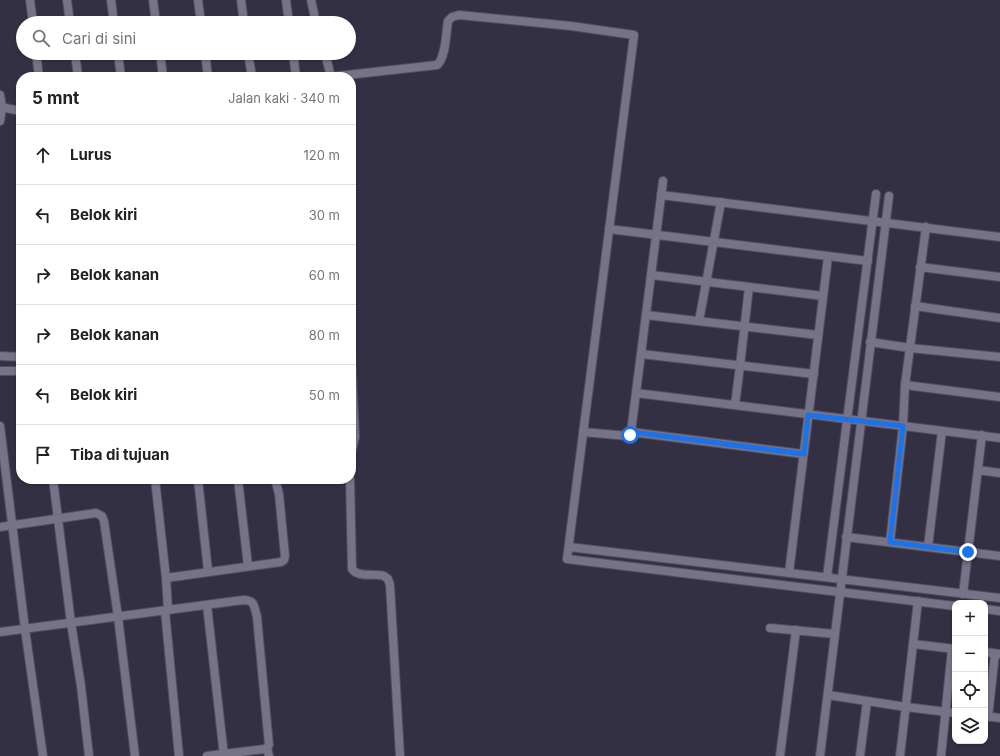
<!DOCTYPE html>
<html lang="id">
<meta charset="utf-8">
<style>
body{margin:0;font-family:Inter,sans-serif;background:#f2f2f2;color:#202124}
.controls{position:absolute;right:12px;bottom:12px;display:grid;overflow:hidden;border-radius:8px;box-shadow:0 1px 3px #0004}
.controls button{width:36px;height:36px;display:grid;place-items:center;padding:0;border:0;border-bottom:1px solid #e0e0e0;background:#fff;color:#202124;font:20px sans-serif}
.stop{position:absolute;width:12px;height:12px;margin:-9px;border:3px solid #1a73e8;border-radius:50%;background:#fff}
.stop.end{background:#1a73e8;border-color:#fff;box-shadow:0 1px 4px #0008}
.list{margin:0;padding:0;list-style:none}
h2{display:flex;justify-content:space-between;align-items:center;height:52px;margin:0;padding:0 16px;font-size:17px}
h2 small{font-size:13px;font-weight:400;color:#757577}
.list li{display:grid;grid-template-columns:26px 1fr auto;gap:12px;align-items:center;box-sizing:border-box;height:60px;padding:0 16px;border-top:1px solid #e0e0e0}
.list b{display:block;font-size:15px;white-space:nowrap}
.list em{font-size:13px;font-style:normal;color:#757577}
.icon{flex:none;width:22px;height:22px;fill:none;stroke:currentColor;stroke-width:2;stroke-linecap:round;stroke-linejoin:round}
.map{position:relative;flex:none;width:1000px;height:756px;overflow:hidden}
.search{position:absolute;background:#fff;box-shadow:0 1px 3px #0004;left:16px;top:16px;width:340px;height:44px;display:flex;align-items:center;gap:10px;box-sizing:border-box;padding:0 14px;border-radius:22px;color:#757577;font-size:15px}
.panel{position:absolute;background:#fff;box-shadow:0 1px 3px #0004;left:16px;top:72px;width:340px;height:412px;border-radius:16px}
.map>svg:first-child{display:block}
.lines{fill:none;stroke-linecap:round;stroke-linejoin:round}
.minor-casing{stroke:#504d5c;stroke-width:10}
.minor{stroke:#767287;stroke-width:8}
.route{stroke:#1a73e8;stroke-width:5}
</style>
<div class="map">
<svg width="1000" height="756" viewBox="0 0 1000 756">
<rect width="100%" height="100%" fill="#343043"/>
<g class="lines">
<g class="minor-casing">
<g id="minor">
<path d="M30 0 33 23"/>
<path d="M67 0 70 23"/>
<path d="M111 0 114 23"/>
<path d="M153 0 156 23"/>
<path d="M198 0 201 23"/>
<path d="M241 0 244 23"/>
<path d="M286 0 289 23"/>
<path d="M311 0 316 23"/>
<path d="M36 53 39 77"/>
<path d="M75 53 78 77"/>
<path d="M118 53 121 77"/>
<path d="M160 53 163 77"/>
<path d="M205 53 208 77"/>
<path d="M248 53 252 77"/>
<path d="M293 53 296 77"/>
<path d="M325 53 331 77"/>
<path d="M329 77 437 65C446 58 446 32 448 21L452 17 459 15 571 26 634 35 567 559 955 606"/>
<path d="M0 95 2 107 0 121"/>
<path d="M0 107 21 111"/>
<path d="M661 195 1000 237"/>
<path d="M609 229 868 261"/>
<path d="M920 267 1000 277"/>
<path d="M651 275 823 296"/>
<path d="M915 306 1000 318"/>
<path d="M646 315 818 335"/>
<path d="M699 321 721 202"/>
<path d="M870 342 910 348 1000 357"/>
<path d="M351 353 355 437 351 454"/>
<path d="M641 354 814 374"/>
<path d="M0 356 21 357"/>
<path d="M0 371H21"/>
<path d="M905 385 1000 397"/>
<path d="M636 393 1000 438"/>
<path d="M735 405 740 366 749 287"/>
<path d="M0 426 25 629 43 756"/>
<path d="M583 432 628 436 631 432 663 181"/>
<path d="M631 432 803 454"/>
<path d="M978 470 1000 473"/>
<path d="M53 479 71 623 81 686 89 756"/>
<path d="M155 479 166 578 168 610"/>
<path d="M198 479 208 571"/>
<path d="M238 479 248 566"/>
<path d="M350 479 352 569C358 578 375 573 384 576L388 579 390 585 400 756"/>
<path d="M0 527 96 513 102 516 104 521 118 617 135 756"/>
<path d="M846 537 1000 556"/>
<path d="M890 542 903 426 905 385 926 227"/>
<path d="M569 547 1000 598"/>
<path d="M928 547 942 431"/>
<path d="M789 573 828 257"/>
<path d="M827 577 876 194"/>
<path d="M166 578 281 562 284 560 285 556 279 494 275 479"/>
<path d="M963 594 982 435"/>
<path d="M207 605 224 756"/>
<path d="M985 609 1000 611"/>
<path d="M165 611 179 756"/>
<path d="M770 628 835 634"/>
<path d="M0 632 243 600C255 600 254 606 257 617L269 745 265 749 207 756"/>
<path d="M913 644 955 649"/>
<path d="M985 652 1000 654"/>
<path d="M828 695 906 707 955 713"/>
<path d="M985 716 1000 718"/>
<path d="M988 717 995 654"/>
<path d="M267 748 269 756"/>
<path d="M780 756 796 630"/>
<path d="M820 756 889 196"/>
<path d="M860 756 867 701"/>
<path d="M900 756 918 601"/>
<path d="M941 756 952 649"/>
</g>
</g>
<use href="#minor" class="minor"/>
</g>
<g class="lines">
<path class="route" d="M630 435 632 432 804 454 808 415 903 426 890 542 968 552"/>
</g>
</svg>
<div class="controls">
<button>+</button>
<button>−</button>
<button><svg class="icon" aria-label="locate" viewBox="0 0 24 24"><circle cx="12" cy="12" r="6"/><path d="M12 2v4M12 18v4M2 12h4M18 12h4"/></svg></button>
<button><svg class="icon" aria-label="layers" viewBox="0 0 24 24"><path d="M12 4l9 5-9 5-9-5zM3 14l9 5 9-5"/></svg></button>
</div>
<div class="stop" style="left:630px;top:435px"></div>
<div class="stop end" style="left:968px;top:552px"></div>
<div class="search"><svg class="icon" aria-label="search" viewBox="0 0 24 24"><circle cx="10" cy="10" r="6"/><path d="M15 15l6 6"/></svg>Cari di sini</div>
<section class="panel">
<h2>5 mnt<small>Jalan kaki · 340 m</small></h2>
<ul class="list">
<li><svg class="icon" aria-label="ahead" viewBox="0 0 24 24"><path d="M12 20V5M6 11l6-6 6 6"/></svg><div><b>Lurus</b></div><em>120 m</em></li>
<li><svg class="icon" aria-label="left" viewBox="0 0 24 24"><path d="M17 20v-9H6M10 6l-5 5 5 5"/></svg><div><b>Belok kiri</b></div><em>30 m</em></li>
<li><svg class="icon" aria-label="right" viewBox="0 0 24 24"><path d="M7 20v-9h11M14 6l5 5-5 5"/></svg><div><b>Belok kanan</b></div><em>60 m</em></li>
<li><svg class="icon" aria-label="right" viewBox="0 0 24 24"><path d="M7 20v-9h11M14 6l5 5-5 5"/></svg><div><b>Belok kanan</b></div><em>80 m</em></li>
<li><svg class="icon" aria-label="left" viewBox="0 0 24 24"><path d="M17 20v-9H6M10 6l-5 5 5 5"/></svg><div><b>Belok kiri</b></div><em>50 m</em></li>
<li><svg class="icon" aria-label="arrive" viewBox="0 0 24 24"><path d="M6 21V4h12l-3 4 3 4H6"/></svg><div><b>Tiba di tujuan</b></div></li>
</ul>
</section>
</div>
